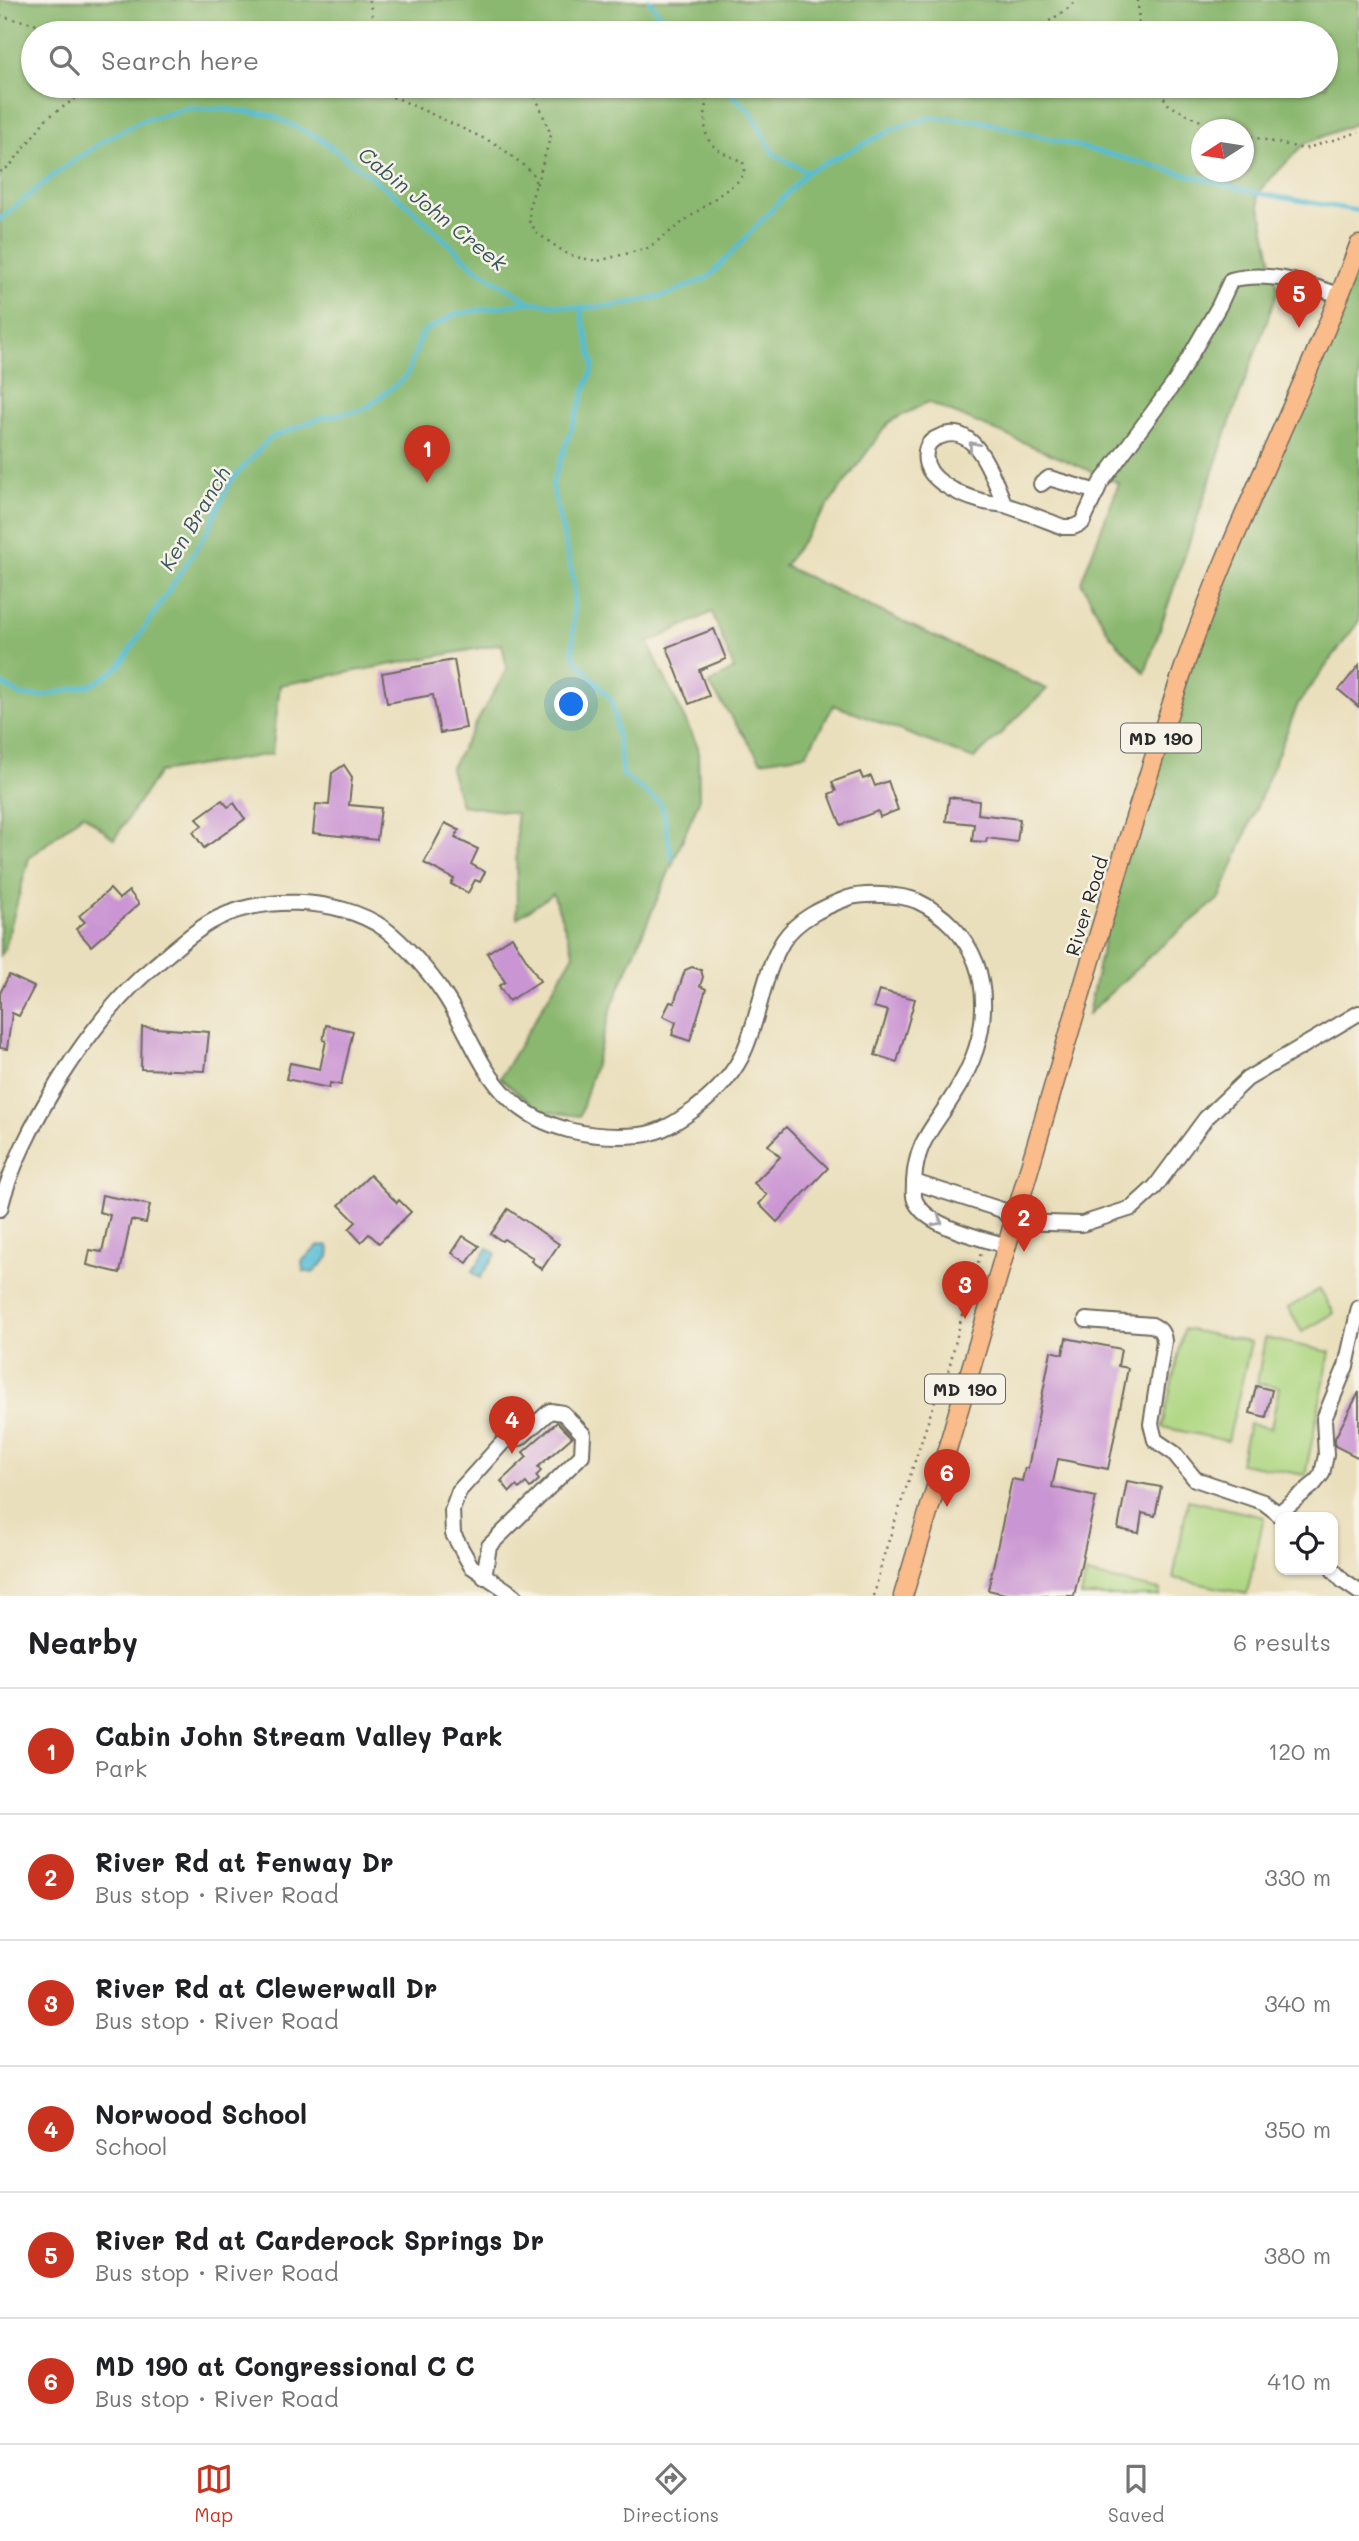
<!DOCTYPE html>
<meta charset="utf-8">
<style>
body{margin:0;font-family:Mali,sans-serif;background:#f6f6f6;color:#202124}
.controls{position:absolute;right:21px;bottom:21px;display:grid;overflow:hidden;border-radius:14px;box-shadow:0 2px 5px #0004}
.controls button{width:63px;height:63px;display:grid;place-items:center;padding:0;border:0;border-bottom:2px solid #e0e0e0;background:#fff;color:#202124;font:35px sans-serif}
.compass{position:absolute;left:1191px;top:119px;width:63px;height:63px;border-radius:50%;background:#fff;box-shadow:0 2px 5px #0004;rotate:258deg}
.you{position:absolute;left:572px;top:705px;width:24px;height:24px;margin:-18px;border:5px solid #fff;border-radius:50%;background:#1a73e8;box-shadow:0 0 0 10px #1a73e833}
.badge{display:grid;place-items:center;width:46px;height:46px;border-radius:50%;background:#c8321e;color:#fff;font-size:23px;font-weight:700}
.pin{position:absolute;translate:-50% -58px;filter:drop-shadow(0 2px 4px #0008)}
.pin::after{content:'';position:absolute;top:37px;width:24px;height:21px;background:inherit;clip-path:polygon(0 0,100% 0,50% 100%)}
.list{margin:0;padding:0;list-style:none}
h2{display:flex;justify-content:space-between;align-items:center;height:91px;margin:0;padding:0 28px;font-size:30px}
h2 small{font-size:23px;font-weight:400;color:#757577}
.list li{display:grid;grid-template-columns:46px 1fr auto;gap:21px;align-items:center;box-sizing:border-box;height:126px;padding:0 28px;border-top:2px solid #e0e0e0}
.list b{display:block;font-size:26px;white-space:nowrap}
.list p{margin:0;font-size:23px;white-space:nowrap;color:#757577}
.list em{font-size:23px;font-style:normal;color:#757577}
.icon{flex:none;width:38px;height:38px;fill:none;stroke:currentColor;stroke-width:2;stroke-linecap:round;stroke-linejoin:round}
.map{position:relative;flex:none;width:1359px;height:1596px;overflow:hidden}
.search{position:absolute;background:#fff;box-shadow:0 2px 5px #0004;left:21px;right:21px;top:21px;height:77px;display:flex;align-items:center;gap:18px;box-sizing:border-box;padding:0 24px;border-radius:38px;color:#757577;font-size:26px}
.sheet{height:847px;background:#fff}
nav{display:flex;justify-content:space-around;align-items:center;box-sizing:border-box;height:98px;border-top:2px solid #e0e0e0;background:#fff;font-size:19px;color:#757577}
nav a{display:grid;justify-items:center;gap:4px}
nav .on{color:#c8321e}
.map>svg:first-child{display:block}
.green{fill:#afd782;stroke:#6d8156;stroke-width:2}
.forest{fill:#8bb870;stroke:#5b724e;stroke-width:2;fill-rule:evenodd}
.water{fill:#56bdd4;stroke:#407480;stroke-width:2}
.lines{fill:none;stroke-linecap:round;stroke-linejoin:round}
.stream{stroke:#56bdd4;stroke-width:4.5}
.building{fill:#ca95d3}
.minor-casing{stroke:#6e6a5e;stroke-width:18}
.major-casing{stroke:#6e6a5e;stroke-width:21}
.path{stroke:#6e6a5e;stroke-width:2.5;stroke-dasharray:2 5;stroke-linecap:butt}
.minor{stroke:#fff;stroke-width:14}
.major{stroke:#f9bc8a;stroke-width:18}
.oneway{stroke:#a0a0a0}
.labels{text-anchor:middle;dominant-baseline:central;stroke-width:5;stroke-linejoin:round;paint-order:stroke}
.shield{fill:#f7f3e8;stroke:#686764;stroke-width:2}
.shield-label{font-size:18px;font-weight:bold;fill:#2b2b2b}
.street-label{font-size:19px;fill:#2b2b2b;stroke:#f7f3e8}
.water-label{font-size:21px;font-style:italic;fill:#38575e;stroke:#f7f3e8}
</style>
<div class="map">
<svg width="1359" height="1596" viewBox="0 0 1359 1596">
<rect width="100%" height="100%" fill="#f7f3e8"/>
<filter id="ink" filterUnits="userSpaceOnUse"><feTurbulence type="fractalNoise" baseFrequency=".0143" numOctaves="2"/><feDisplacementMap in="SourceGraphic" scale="14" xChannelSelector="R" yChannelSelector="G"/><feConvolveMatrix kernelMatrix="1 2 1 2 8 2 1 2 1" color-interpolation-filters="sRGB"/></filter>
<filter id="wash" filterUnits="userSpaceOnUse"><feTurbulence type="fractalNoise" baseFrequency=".00686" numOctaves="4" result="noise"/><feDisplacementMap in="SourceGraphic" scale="28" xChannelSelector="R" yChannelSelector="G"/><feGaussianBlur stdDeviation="1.57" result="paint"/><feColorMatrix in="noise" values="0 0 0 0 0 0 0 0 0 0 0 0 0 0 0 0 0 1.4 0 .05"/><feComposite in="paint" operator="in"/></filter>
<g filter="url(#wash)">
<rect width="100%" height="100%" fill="#eadfbc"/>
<g class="green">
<path d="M1320 1289 1334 1313 1302 1332 1288 1308Z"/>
<path d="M1184 1329 1251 1342 1228 1441 1162 1427Z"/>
<path d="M1265 1338 1330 1352 1305 1475 1240 1463 1249 1424 1271 1428 1279 1387 1257 1383Z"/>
<path d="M1188 1500 1264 1517 1247 1594 1173 1578Z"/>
<path d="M1086 1574 1160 1590 1159 1596H1081Z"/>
</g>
<g class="forest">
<path d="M0 0H1359V122L1304 144 1257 193 1278 290 1225 436 1145 673 1109 634 1081 582 1119 483 928 402 889 422 784 566 1047 689 974 759 834 705 806 754 761 761 709 684 734 669 712 612 648 643 698 747 699 801 613 1003 580 1116 540 1111 500 1078 574 954 553 894 517 918 516 813 461 805 450 769 507 669 502 644 280 685 272 754 159 772 114 839 83 814 29 858 4 951 0 956ZM33 33H1326V86H33ZM1202 130H1244V172H1202Z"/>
<path d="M1359 263V621L1298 704 1220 898 1154 952 1088 1014 1120 865 1183 672Z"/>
</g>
<g class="water">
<path d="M327 1245 330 1249 329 1257 313 1273 303 1271 302 1261 318 1246Z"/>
<path d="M488 1248 496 1254 480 1278 472 1272Z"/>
</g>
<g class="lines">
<g class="stream">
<path d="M649 0 667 25 676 33"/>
<path d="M723 86 752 113 774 154 807 172"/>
<path d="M0 219 59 171 110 137 143 120 189 108 223 109 271 115 319 138 403 201 474 267 530 302 580 308 614 306 667 295 709 277 807 172 896 128 933 117 981 121 1257 193 1359 211"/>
<path d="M580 308 594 365 552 484 574 583 573 656 612 701 623 775 662 805 672 858"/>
<path d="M0 683 23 696H43L94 684 119 667 207 532 230 482 270 438 321 418 365 409 406 377 423 332 456 314 530 302"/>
</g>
</g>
<g id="blocks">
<g class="building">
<path d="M714 629 726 659 699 670 709 696 689 704 667 647Z"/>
<path d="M454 660 466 728 440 733 433 695 387 703 382 673Z"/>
<path d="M1359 665V707L1339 690Z"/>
<path d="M344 765 352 777 349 805 381 808 377 840 313 833 316 804 329 805 332 773Z"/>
<path d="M860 772 863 779 871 776 875 786 888 781 898 810 880 817 878 811 841 825 829 794 836 791 832 782Z"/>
<path d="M949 797 979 801 978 814 1020 819 1017 842 987 838 986 842 972 841 974 824 946 821Z"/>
<path d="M222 800 228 807 234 803 245 819 204 848 193 832 202 826 197 818Z"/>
<path d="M445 823 459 830 455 838 478 849 471 864 485 872 480 882 475 880 468 893 451 884 454 879 424 863Z"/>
<path d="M110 889 119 899 129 891 139 904 91 946 76 929 85 922 79 916Z"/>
<path d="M512 937 540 981 509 1001 499 986 505 982 487 953Z"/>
<path d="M692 967 701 970 703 977 700 986 706 989 690 1041 672 1035 676 1022 663 1016 670 1002 674 1003 685 970Z"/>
<path d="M9 975 34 987 19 1016 12 1013 7 1049 0 1048V993Z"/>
<path d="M879 990 915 999 897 1062 875 1055 888 1011 874 1007Z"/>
<path d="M326 1025 353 1031 341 1085 330 1083 329 1088 286 1079 290 1063 320 1069 326 1041 323 1040Z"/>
<path d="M142 1027 209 1032 205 1071 141 1069Z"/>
<path d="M786 1127 828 1168 777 1222 759 1204 767 1195 754 1183 780 1157 768 1145Z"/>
<path d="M370 1175 397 1203 399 1200 411 1212 379 1243 369 1234 361 1242 349 1229 356 1222 339 1205Z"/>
<path d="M102 1195 150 1205 146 1223 131 1220 120 1273 87 1265 90 1250 102 1252 110 1215 99 1212Z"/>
<path d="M508 1209 559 1244 542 1269 531 1261 533 1258 504 1239 502 1241 491 1234Z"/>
<path d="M463 1236 479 1246 467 1263 452 1253Z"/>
<path d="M1066 1338 1121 1349 1118 1366 1128 1368 1108 1469 1058 1459 1052 1487 1096 1497 1074 1596H1014L988 1590 1012 1479 1022 1481 1025 1468H1028L1051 1351 1063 1354Z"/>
<path d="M1256 1386 1272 1390 1266 1417 1250 1413Z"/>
<path d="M1359 1392V1458L1335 1446V1438Z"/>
<path d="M557 1422 572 1437 538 1467 541 1471 536 1476 539 1480 530 1488 526 1483 519 1489 516 1486 510 1492 501 1481 527 1457 523 1452Z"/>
<path d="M1127 1481 1161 1487 1155 1516 1142 1513 1139 1533 1118 1529Z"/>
</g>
</g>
</g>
<g filter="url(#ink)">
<use href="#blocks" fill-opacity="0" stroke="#6e6a5e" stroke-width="2"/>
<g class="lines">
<g class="minor-casing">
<g id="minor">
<path d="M1041 484 1049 478 1097 492"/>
<path d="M1005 505C993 479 977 420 939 437 931 440 927 444 926 452 921 479 960 495 981 501 990 504 999 503 1008 506 1026 512 1045 520 1063 527H1073L1082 523 1100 484 1175 382 1219 306 1231 280C1268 270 1303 283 1339 295"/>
<path d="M914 1182 1002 1210 1013 1222 1082 1224 1132 1208 1155 1187 1206 1118 1247 1079 1359 1013"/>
<path d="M0 1209C18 1134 93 1015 153 967 171 952 189 935 209 923 256 894 339 896 385 929 404 943 431 974 444 994 467 1028 479 1069 509 1098 543 1131 594 1139 640 1135 661 1133 678 1121 695 1109 716 1093 735 1073 745 1049 760 1014 763 974 783 941 797 919 824 907 848 898 864 893 900 894 917 901 943 913 966 936 976 963 986 990 985 1021 976 1049 971 1065 962 1082 953 1096 933 1129 916 1141 914 1182 914 1192 912 1199 919 1207 934 1228 982 1238 1006 1246"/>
<path d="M1086 1320 1152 1325C1160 1329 1163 1332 1164 1341L1151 1424 1155 1440 1174 1453 1195 1479 1263 1502 1283 1517"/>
<path d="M1278 1514 1314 1484 1322 1474 1326 1455 1324 1419 1346 1366 1359 1308"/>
<path d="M1333 1570 1343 1581 1359 1592"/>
<path d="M484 1577 489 1546 582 1455 583 1434 563 1413 550 1411 520 1438 504 1441 459 1491 452 1510 453 1534 471 1566 515 1596"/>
</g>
</g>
<g class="major-casing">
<path id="major" d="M903 1596C997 1290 1079 980 1181 676 1231 528 1305 391 1359 245"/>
</g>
<g class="path">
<path d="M369 0 373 17 371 33"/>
<path d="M1138 0 1139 33"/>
<path d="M0 16 80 33"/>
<path d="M1032 33 1067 9 1076 0"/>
<path d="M352 86 399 99 498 145 533 173 536 184 530 204 529 221 537 233 570 256 598 261 648 248 741 179 744 171 743 162C702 144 704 141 706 99L726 90 765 86"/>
<path d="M527 86 533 90 551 135 536 186"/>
<path d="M1156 86 1169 105 1218 130"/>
<path d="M1244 135 1304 149 1359 132"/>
<path d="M0 172 10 166 46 119 93 86"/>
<path d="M874 1596 882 1561 938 1391 947 1377 964 1307 981 1253"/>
</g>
<use href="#minor" class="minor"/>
<use href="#major" class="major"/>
</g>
<defs><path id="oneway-chevron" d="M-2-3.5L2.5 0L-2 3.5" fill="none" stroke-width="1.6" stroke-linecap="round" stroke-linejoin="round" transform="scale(1.75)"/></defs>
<g class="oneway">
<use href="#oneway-chevron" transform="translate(973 446) rotate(-131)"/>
<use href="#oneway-chevron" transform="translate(938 1221) rotate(28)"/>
</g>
</g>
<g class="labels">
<g class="shield">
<rect x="1121" y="723.5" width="80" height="29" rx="5"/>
<rect x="925" y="1374.5" width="80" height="29" rx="5"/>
</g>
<g class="shield-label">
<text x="1161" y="738">MD 190</text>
<text x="965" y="1389">MD 190</text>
</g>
<g class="street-label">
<text transform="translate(1086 906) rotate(-73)">River Road</text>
</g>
<g class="water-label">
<text transform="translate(433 208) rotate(39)">Cabin John Creek</text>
<text transform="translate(194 518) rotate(-59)">Ken Branch</text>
</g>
</g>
</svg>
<div class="controls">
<button><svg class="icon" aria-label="locate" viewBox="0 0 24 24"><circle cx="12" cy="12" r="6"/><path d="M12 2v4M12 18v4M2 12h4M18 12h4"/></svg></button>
</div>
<svg class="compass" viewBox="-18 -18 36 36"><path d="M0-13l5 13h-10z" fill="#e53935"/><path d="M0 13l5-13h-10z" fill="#757577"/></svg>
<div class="you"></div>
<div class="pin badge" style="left:427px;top:483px">1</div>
<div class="pin badge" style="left:1024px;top:1252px">2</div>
<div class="pin badge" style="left:965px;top:1319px">3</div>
<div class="pin badge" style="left:512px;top:1454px">4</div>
<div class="pin badge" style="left:1299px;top:328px">5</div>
<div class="pin badge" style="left:947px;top:1507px">6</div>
<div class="search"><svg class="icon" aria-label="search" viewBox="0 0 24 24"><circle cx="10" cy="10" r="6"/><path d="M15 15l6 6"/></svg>Search here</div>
</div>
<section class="sheet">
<h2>Nearby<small>6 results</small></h2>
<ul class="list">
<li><span class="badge">1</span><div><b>Cabin John Stream Valley Park</b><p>Park</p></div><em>120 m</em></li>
<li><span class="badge">2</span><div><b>River Rd at Fenway Dr</b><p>Bus stop · River Road</p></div><em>330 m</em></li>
<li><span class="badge">3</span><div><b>River Rd at Clewerwall Dr</b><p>Bus stop · River Road</p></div><em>340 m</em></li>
<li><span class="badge">4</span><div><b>Norwood School</b><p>School</p></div><em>350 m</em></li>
<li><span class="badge">5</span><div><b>River Rd at Carderock Springs Dr</b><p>Bus stop · River Road</p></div><em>380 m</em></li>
<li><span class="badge">6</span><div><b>MD 190 at Congressional C C</b><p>Bus stop · River Road</p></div><em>410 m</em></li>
</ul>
</section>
<nav>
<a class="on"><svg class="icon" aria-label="map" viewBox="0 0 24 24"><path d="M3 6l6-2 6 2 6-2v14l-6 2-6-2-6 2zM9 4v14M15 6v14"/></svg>Map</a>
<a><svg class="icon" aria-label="directions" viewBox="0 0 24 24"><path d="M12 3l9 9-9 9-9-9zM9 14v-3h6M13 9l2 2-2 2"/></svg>Directions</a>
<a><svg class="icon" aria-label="saved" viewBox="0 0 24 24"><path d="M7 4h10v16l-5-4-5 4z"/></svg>Saved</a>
</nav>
